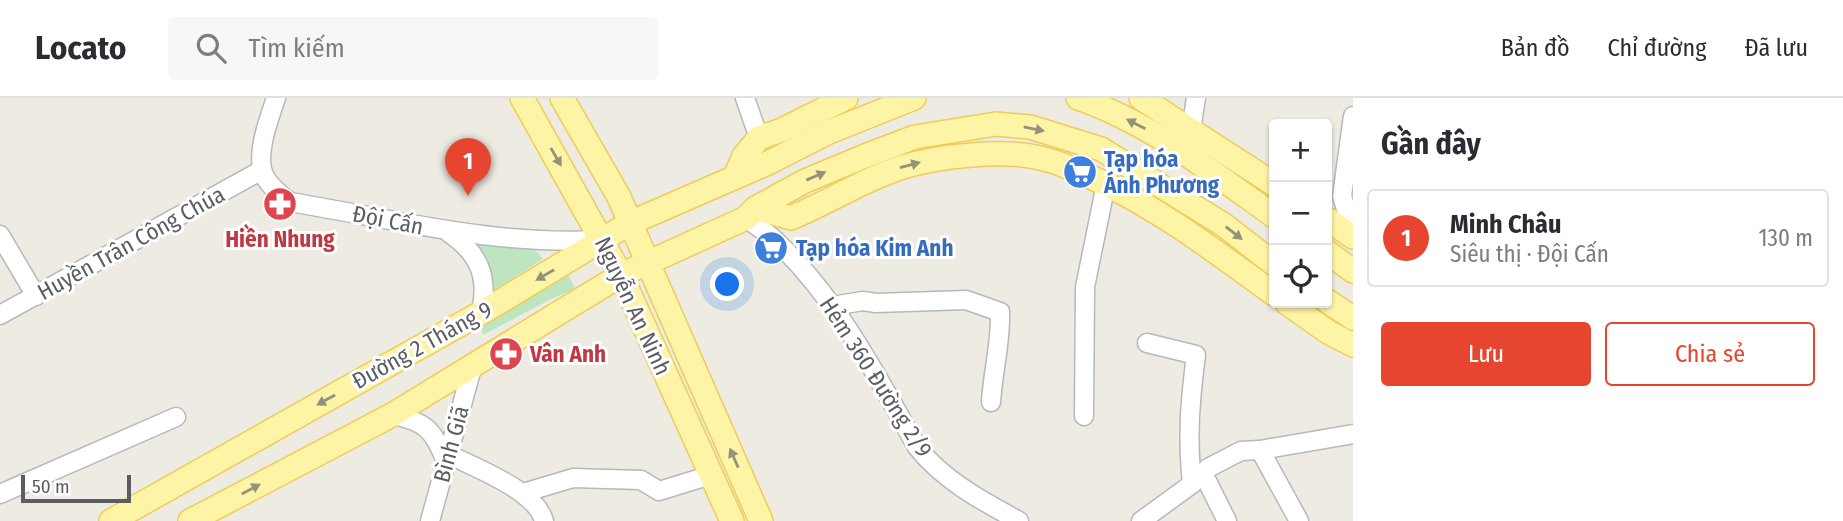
<!DOCTYPE html>
<html lang="vi">
<meta charset="utf-8">
<style>
body{margin:0;font-family:"Fira Sans Condensed",sans-serif;background:#f7f7f7;color:#2b2b33}
.controls{position:absolute;right:21px;top:21px;display:grid;overflow:hidden;border-radius:7px;box-shadow:0 2px 5px #0004}
.controls button{width:63px;height:63px;display:grid;place-items:center;padding:0;border:0;border-bottom:2px solid #e1e1e2;background:#fff;color:#2b2b33;font:35px sans-serif}
.scale{position:absolute;left:21px;bottom:18px;width:110px;box-sizing:border-box;padding-left:7px;border:4px solid #5a5e63;border-top:0;font-size:19px;line-height:24px;white-space:nowrap;color:#5a5e63;-webkit-text-stroke:5px #fff;paint-order:stroke}
.you{position:absolute;left:728px;top:187px;width:24px;height:24px;margin:-18px;border:5px solid #fff;border-radius:50%;background:#1a73e8;box-shadow:0 0 0 10px #1a73e833}
.badge{display:grid;place-items:center;width:46px;height:46px;border-radius:50%;background:#e6462f;color:#fff;font-size:23px;font-weight:700}
.pin{position:absolute;translate:-50% -58px;filter:drop-shadow(0 2px 4px #0008)}
.pin::after{content:'';position:absolute;top:37px;width:24px;height:21px;background:inherit;clip-path:polygon(0 0,100% 0,50% 100%)}
.list{margin:0;padding:0;list-style:none}
h2{display:flex;justify-content:space-between;align-items:center;height:91px;margin:0;padding:0 28px;font-size:30px}
h2 small{font-size:23px;font-weight:400;color:#7c7c81}
.list li{display:grid;grid-template-columns:46px 1fr auto;gap:21px;align-items:center;box-sizing:border-box;height:98px;margin:0 14px 14px;padding:0 14px;border:2px solid #e1e1e2;border-radius:7px}
.list b{display:block;font-size:26px;white-space:nowrap}
.list p{margin:0;font-size:23px;white-space:nowrap;color:#7c7c81}
.list em{font-size:23px;font-style:normal;color:#7c7c81}
.actions{display:flex;gap:14px;padding:21px 28px}
.actions a{flex:1;padding:16px 0;border:2px solid #e6462f;border-radius:7px;text-align:center;font-size:24px;color:#e6462f}
.actions .main{background:#e6462f;color:#fff}
.icon{flex:none;width:38px;height:38px;fill:none;stroke:currentColor;stroke-width:2;stroke-linecap:round;stroke-linejoin:round}
.map{position:relative;flex:none;width:1353px;height:423px;overflow:hidden}
header{display:flex;align-items:center;gap:42px;box-sizing:border-box;height:98px;padding:0 35px;background:#fff;border-bottom:2px solid #e1e1e2}
header strong{font-size:33px}
nav{display:flex;gap:38px;margin-inline-start:auto;font-size:24px}
.search{width:490px;height:63px;background:#f7f7f7;display:flex;align-items:center;gap:18px;box-sizing:border-box;padding:0 24px;border-radius:7px;color:#7c7c81;font-size:26px}
main{display:flex}
aside{flex:1;background:#fff}
.map>svg:first-child{display:block}
.green{fill:#bee5c0}
.lines{fill:none;stroke-linecap:round;stroke-linejoin:round}
.minor-casing{stroke:#b5b8bc;stroke-width:21}
.major-casing{stroke:#efcc59;stroke-width:26}
.minor{stroke:#fff;stroke-width:18}
.major{stroke:#fef4a6;stroke-width:23}
.oneway{fill:#93927a}
.labels{text-anchor:middle;dominant-baseline:central;stroke-width:6;stroke-linejoin:round;paint-order:stroke}
.shop-label{font-size:23px;font-weight:bold;fill:#366cbe;stroke:#fff;text-anchor:start}
.street-label{font-size:23px;fill:#5a5e63;stroke:#fff}
.health-label{font-size:23px;font-weight:bold;fill:#be3a42;stroke:#fff}
</style>
<header>
<strong>Locato</strong>
<div class="search"><svg class="icon" aria-label="search" viewBox="0 0 24 24"><circle cx="10" cy="10" r="6"/><path d="M15 15l6 6"/></svg>Tìm kiếm</div>
<nav><a>Bản đồ</a><a>Chỉ đường</a><a>Đã lưu</a></nav>
</header>
<main>
<div class="map">
<svg width="1353" height="423" viewBox="0 0 1353 423">
<rect width="100%" height="100%" fill="#edebe2"/>
<g class="green">
<path d="M469 141 533 150 543 161 491 194Z"/>
<path d="M566 172 575 191 551 201 483 237 481 228 522 205Z"/>
</g>
<g class="lines">
<g class="minor-casing">
<g id="minor">
<path d="M276 0C269 21 258 49 262 71 265 85 279 96 290 104 393 121 495 148 600 142"/>
<path d="M745 0 759 40"/>
<path d="M1353 18 1342 98 1346 111 1353 116"/>
<path d="M1191 32 1196 0"/>
<path d="M746 120C756 128 767 134 776 143 837 201 876 276 917 349 943 382 982 403 1019 423"/>
<path d="M449 135C479 155 489 179 481 214"/>
<path d="M0 137 36 198"/>
<path d="M832 208 863 203 876 205 966 202 1000 214C1001 244 993 273 991 304"/>
<path d="M0 217 262 72"/>
<path d="M1147 245 1196 257C1190 304 1187 338 1192 386"/>
<path d="M392 317C425 323 434 332 446 364"/>
<path d="M1084 318 1085 189 1106 86"/>
<path d="M1260 352 1299 423"/>
<path d="M448 356C475 370 536 392 544 423"/>
<path d="M1203 375 1227 423"/>
<path d="M523 395 573 380 641 382 659 393 711 377"/>
<path d="M0 396 176 319"/>
<path d="M430 423 472 270"/>
<path d="M1141 423 1192 386 1208 370 1241 353 1260 352 1353 336"/>
</g>
</g>
<g class="major-casing">
<g id="major">
<path d="M522 0 621 177 732 423"/>
<path d="M562 0 619 99 761 423"/>
<path d="M1078 0C1150 25 1212 74 1274 118"/>
<path d="M1141 0 1274 86"/>
<path d="M735 79 744 58 759 40 782 32 846 0"/>
<path d="M756 110 791 120C829 104 864 81 903 69 938 58 1005 51 1040 60 1060 64 1077 73 1095 81 1160 111 1216 154 1274 196"/>
<path d="M1327 121 1353 139"/>
<path d="M1327 154 1353 173"/>
<path d="M1327 203 1353 220"/>
<path d="M1287 205 1328 234 1353 247"/>
<path d="M111 423 486 212 630 125 768 65 829 34 914 0"/>
<path d="M190 423 392 317 621 177 746 120 756 110 805 83 865 58 915 39 996 26 1030 29 1101 51 1224 127 1274 166"/>
</g>
</g>
<use href="#minor" class="minor"/>
<use href="#major" class="major"/>
</g>
<defs><path id="oneway-solid" d="M-6-.8H1V-3.2L6.5 0L1 3.2V.8H-6Z" transform="scale(1.75)"/></defs>
<g class="oneway">
<use href="#oneway-solid" transform="translate(1136 26) rotate(-153)"/>
<use href="#oneway-solid" transform="translate(1034 31) rotate(12)"/>
<use href="#oneway-solid" transform="translate(556 59) rotate(60)"/>
<use href="#oneway-solid" transform="translate(910 67) rotate(-15)"/>
<use href="#oneway-solid" transform="translate(816 78) rotate(-23)"/>
<use href="#oneway-solid" transform="translate(1234 135) rotate(38)"/>
<use href="#oneway-solid" transform="translate(545 177) rotate(150)"/>
<use href="#oneway-solid" transform="translate(326 302) rotate(151)"/>
<use href="#oneway-solid" transform="translate(734 360) rotate(-114)"/>
<use href="#oneway-solid" transform="translate(251 391) rotate(-28)"/>
</g>
<defs>
<g id="supermarket-disc" transform="scale(1.75)"><circle r="9.5" fill="#3f7fe0" stroke="#fff"/><path d="M-6-5.5h2.5l.6 2H6L4.5 2H-2.5L-4.4-4H-6ZM-1.5 3.2a1.3 1.3 0 1 0 .1 0ZM3 3.2a1.3 1.3 0 1 0 .1 0Z" fill="#fff"/></g>
<g id="pharmacy-disc" transform="scale(1.75)"><circle r="9.5" fill="#e0444e" stroke="#fff"/><path d="M-2-6h4v4h4v4h-4v4h-4v-4h-4v-4h4Z" fill="#fff"/></g>
</defs>
<g fill-rule="evenodd">
<use href="#supermarket-disc" x="1080" y="74"/>
<use href="#pharmacy-disc" x="280" y="106"/>
<use href="#supermarket-disc" x="771" y="150"/>
<use href="#pharmacy-disc" x="506" y="256"/>
</g>
<g class="labels">
<g class="shop-label">
<text x="1104" y="61">Tạp hóa<tspan x="1104" dy="26">Ánh Phương</tspan></text>
<text x="796" y="150">Tạp hóa Kim Anh</text>
</g>
<g class="street-label">
<text transform="translate(388 122) rotate(11)">Đội Cấn</text>
<text transform="translate(131 145) rotate(-29)">Huyền Trân Công Chúa</text>
<text transform="translate(633 208) rotate(65)">Nguyễn An Ninh</text>
<text transform="translate(422 247) rotate(-29)">Đường 2 Tháng 9</text>
<text transform="translate(876 279) rotate(57)">Hẻm 360 Đường 2/9</text>
<text transform="translate(451 346) rotate(-75)">Bình Giã</text>
</g>
<g class="health-label">
<text x="280" y="141">Hiền Nhung</text>
<text x="530" y="256" text-anchor="start">Vân Anh</text>
</g>
</g>
</svg>
<div class="controls">
<button>+</button>
<button>−</button>
<button><svg class="icon" aria-label="locate" viewBox="0 0 24 24"><circle cx="12" cy="12" r="6"/><path d="M12 2v4M12 18v4M2 12h4M18 12h4"/></svg></button>
</div>
<div class="scale">50 m</div>
<div class="you"></div>
<div class="pin badge" style="left:468px;top:98px">1</div>
</div>
<aside>
<h2>Gần đây<small></small></h2>
<ul class="list">
<li><span class="badge">1</span><div><b>Minh Châu</b><p>Siêu thị · Đội Cấn</p></div><em>130 m</em></li>
</ul>
<div class="actions"><a class="main">Lưu</a><a>Chia sẻ</a></div>
</aside>
</main>
